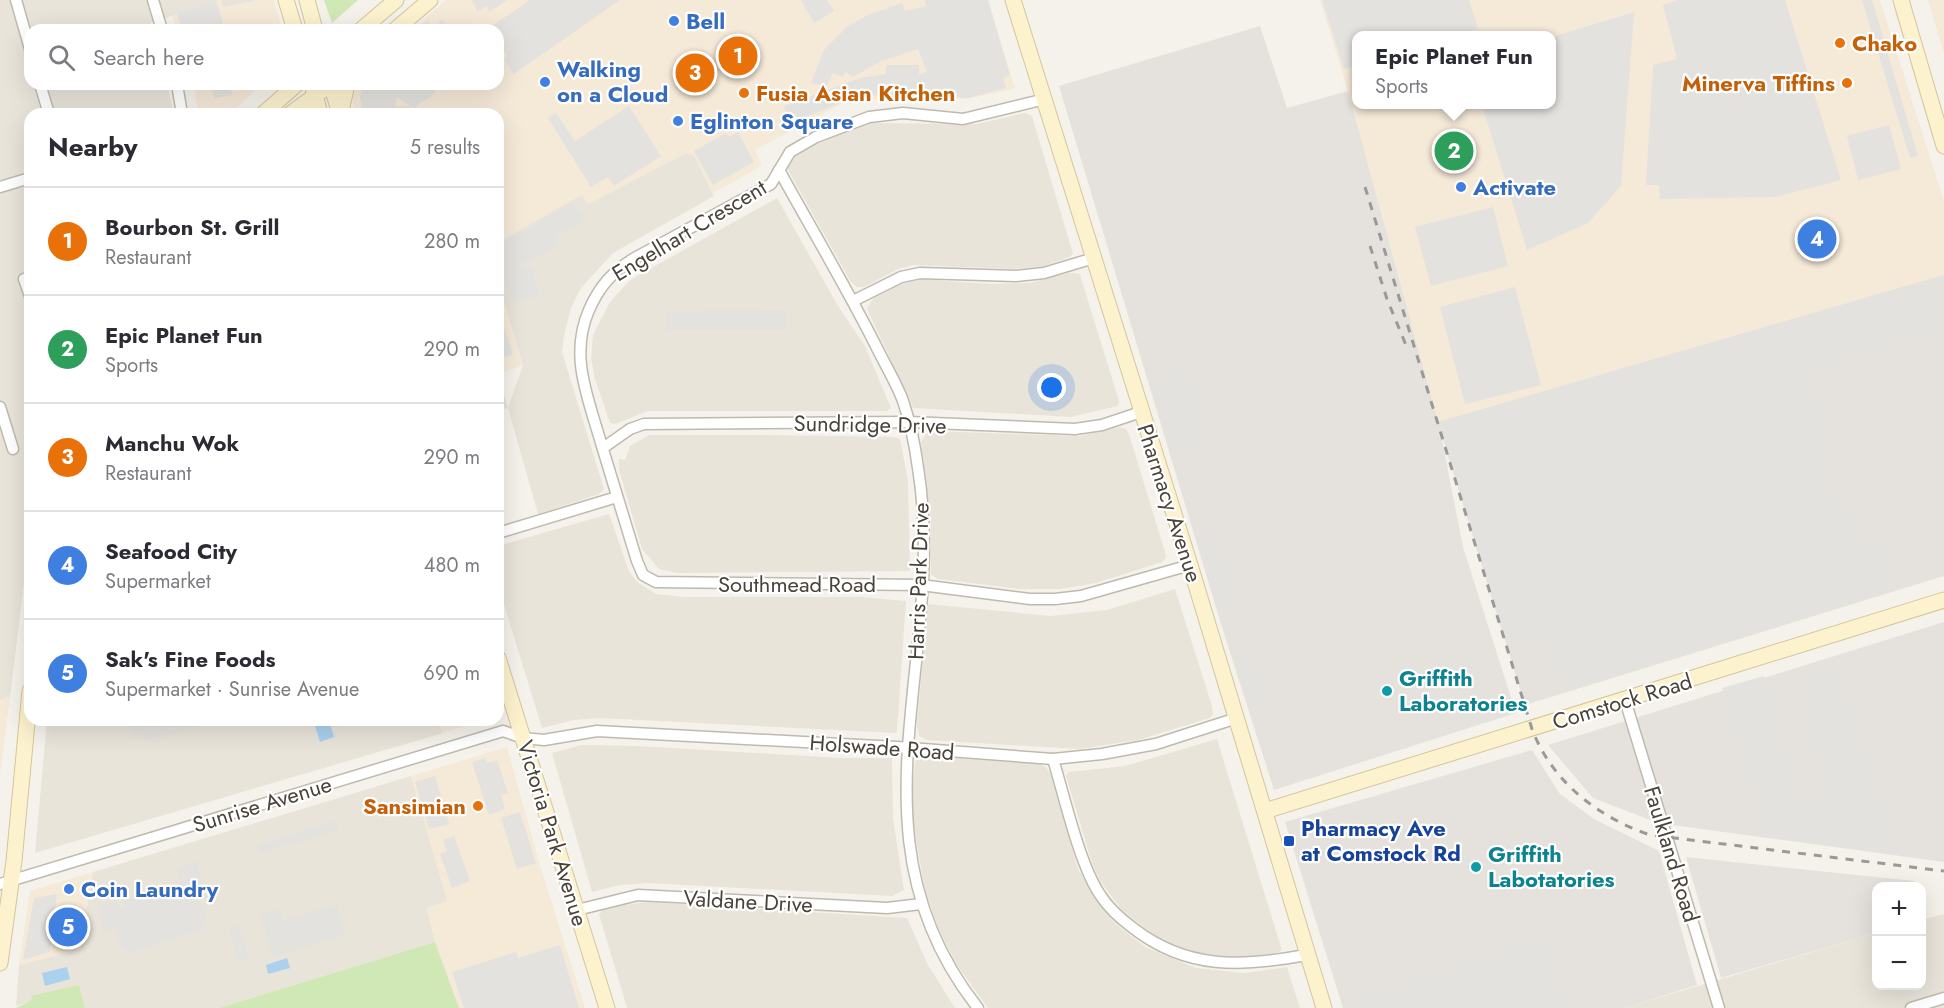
<!DOCTYPE html>
<meta charset="utf-8">
<style>
body{margin:0;font-family:Jost,sans-serif;background:#f2f2f3;color:#2b2b33}
.controls{position:absolute;right:18px;bottom:18px;display:grid;overflow:hidden;border-radius:12px;box-shadow:0 6px 24px #0002}
.controls button{width:54px;height:54px;display:grid;place-items:center;padding:0;border:0;border-bottom:2px solid #e1e1e2;background:#fff;color:#2b2b33;font:30px sans-serif}
.you{position:absolute;left:1052px;top:388px;width:21px;height:21px;margin:-15px;border:4px solid #fff;border-radius:50%;background:#1a73e8;box-shadow:0 0 0 9px #1a73e833}
.badge{display:grid;place-items:center;width:39px;height:39px;border-radius:50%;background:#f14826;color:#fff;font-size:20px;font-weight:700}
.pin{position:absolute;translate:-50% -50%;border:3px solid #fff;box-shadow:0 2px 6px #0006}
.popup{position:absolute;left:1352px;top:31px;width:204px;height:78px;box-sizing:border-box;display:grid;place-content:center;border-radius:12px;background:#fff;filter:drop-shadow(0 2px 4px #0005);font-size:20px;white-space:nowrap;color:#7c7c81}
.popup b{font-size:22px;color:#2b2b33}
.popup::after{content:'';position:absolute;left:50%;top:100%;margin-left:-12px;border:12px solid transparent;border-top-color:#fff}
.list{margin:0;padding:0;list-style:none}
h2{display:flex;justify-content:space-between;align-items:center;height:78px;margin:0;padding:0 24px;font-size:26px}
h2 small{font-size:20px;font-weight:400;color:#7c7c81}
.list li{display:grid;grid-template-columns:39px 1fr auto;gap:18px;align-items:center;box-sizing:border-box;height:108px;padding:0 24px;border-top:2px solid #e1e1e2}
.list b{display:block;font-size:22px;white-space:nowrap}
.list p{margin:0;font-size:20px;white-space:nowrap;color:#7c7c81}
.list em{font-size:20px;font-style:normal;color:#7c7c81}
.icon{flex:none;width:33px;height:33px;fill:none;stroke:currentColor;stroke-width:2;stroke-linecap:round;stroke-linejoin:round}
.map{position:relative;flex:none;width:1944px;height:1008px;overflow:hidden}
.search{position:absolute;background:#fff;box-shadow:0 6px 24px #0002;left:24px;top:24px;width:480px;height:66px;display:flex;align-items:center;gap:15px;box-sizing:border-box;padding:0 21px;border-radius:18px;color:#7c7c81;font-size:22px}
.panel{position:absolute;background:#fff;box-shadow:0 6px 24px #0002;left:24px;top:108px;width:480px;height:618px;border-radius:18px}
.map>svg:first-child{display:block}
.residential{fill:#e9e4da}
.commercial{fill:#f5e9d8;fill-rule:evenodd}
.industrial{fill:#e5e1dc}
.green{fill:#d0e7b6}
.parking{fill:#e4e2df}
.water{fill:#abd1ee}
.lines{fill:none;stroke-linecap:round;stroke-linejoin:round}
.street-casing{stroke:#c0baae;stroke-width:13}
.secondary-casing{stroke:#d3c69d;stroke-width:17}
.street{stroke:#fff;stroke-width:10}
.secondary{stroke:#fdf2ce;stroke-width:15}
.rail{stroke:#999;stroke-width:3;stroke-dasharray:8 8;stroke-linecap:butt}
.shop-dot{fill:#3f7fe0;stroke:#fff;stroke-width:2}
.food-dot{fill:#e8710a;stroke:#fff;stroke-width:2}
.culture-dot{fill:#0f9aa8;stroke:#fff;stroke-width:2}
.transit-dot{fill:#1a4fb4;stroke:#fff;stroke-width:2}
.labels{text-anchor:middle;dominant-baseline:central;stroke-width:4.5;stroke-linejoin:round;paint-order:stroke}
.shop-label{font-size:22px;font-weight:bold;fill:#366cbe;stroke:#fff;text-anchor:start}
.food-label{font-size:22px;font-weight:bold;fill:#c56008;stroke:#fff;text-anchor:start}
.street-label{font-size:22px;fill:#494339;stroke:#fff}
.culture-label{font-size:22px;font-weight:bold;fill:#0d838f;stroke:#fff;text-anchor:start}
.transit-label{font-size:22px;font-weight:bold;fill:#164399;stroke:#fff;text-anchor:start}
</style>
<div class="map">
<svg width="1944" height="1008" viewBox="0 0 1944 1008">
<rect width="100%" height="100%" fill="#f5f2eb"/>
<g class="residential">
<path d="M0 0H258L222 8 221 0 150 23 152 30H30V84H167L174 114H30V535L10 697 0 700Z"/>
<path d="M1025 113 1032 116 1073 254 1070 257 1040 267 1013 269 913 265 898 269 864 287H857L851 282 787 168 792 159 823 141 847 129 870 123 977 124Z"/>
<path d="M686 153 694 155 714 196 613 253 581 288 571 308 564 335 562 352 604 489 599 494 538 514 508 408 523 365 498 283V242L582 194 588 204Z"/>
<path d="M777 198 838 306 865 346 891 408 887 411H648L615 424 610 423 595 379 591 358 593 335 610 302 629 281 644 272Z"/>
<path d="M1069 273 1080 274 1081 278 1119 401 1118 406 1071 417 913 408 869 313 867 308 874 298 897 286 918 279 990 284 1030 283Z"/>
<path d="M1120 427 1126 429 1129 434 1165 552 1166 558 1162 562 1096 583 1061 589H1020L938 579 931 575V520L921 442 928 431 1080 436Z"/>
<path d="M649 435H766L893 437 900 439 908 481 910 571 677 573 659 569 642 549 619 470V459L625 460 630 446Z"/>
<path d="M609 514 629 571 637 582 656 594 683 597H862L906 601 897 731 896 733 600 718 574 720 542 728 498 585V546Z"/>
<path d="M1175 589 1212 706 1213 714 1210 718 1138 740 1079 749 927 740 919 736 917 725 928 604 1050 616 1107 610Z"/>
<path d="M47 720H438L443 733 35 853Z"/>
<path d="M1217 739 1281 947V951L1276 953 1241 958 1197 954 1158 938 1122 910 1100 881 1092 863 1066 776 1069 772 1125 766Z"/>
<path d="M582 745 638 746 840 758H892L893 819 904 890 892 896 648 883 620 885 592 892 552 753Z"/>
<path d="M923 755 1039 764 1046 767 1050 773 1078 869 1102 909 1117 925 1145 947 1196 968 1245 973 1287 967 1300 1008H988L956 964 937 925 925 890 914 828 912 797 915 761Z"/>
<path d="M411 776 448 901 427 908 435 942 219 1008H85L79 985 16 1006 19 965 80 949 93 872Z"/>
<path d="M646 902 907 918 928 965 955 1008H627L599 914 604 908Z"/>
<path d="M1944 914V1008H1624L1876 933V986H1922V920Z"/>
</g>
<g class="commercial">
<path d="M221 0 223 8 258 0H274L282 30H178L172 16Z"/>
<path d="M446 0H988L1015 89 966 99 905 96 843 103 755 150 762 166 713 193 694 156 686 153 588 204 582 195 498 242V114H356L348 88 352 84H498V30H412Z"/>
<path d="M1320 0H1880L1944 201V275L1438 422 1348 91ZM1356 36H1552V104H1356Z"/>
<path d="M1928 0H1944V54Z"/>
<path d="M194 84H270L255 90 230 114H198Z"/>
<path d="M498 283 523 365 498 374Z"/>
<path d="M10 697 0 774V700Z"/>
<path d="M439 720H483L443 733Z"/>
<path d="M507 747 542 872 585 1008H459L435 942 427 908 447 901 411 776Z"/>
<path d="M93 872 80 949 19 965 30 891Z"/>
</g>
<g class="industrial">
<path d="M1260 26 1287 108 1348 91 1438 422 1944 275V576L1525 705 1440 430 1463 547 1516 713 1274 790 1221 624 1059 86Z"/>
<path d="M1944 622V862L1658 823 1593 798 1548 745Z"/>
<path d="M1532 750 1560 794 1594 819 1659 851 1697 985 1624 1008H1343L1285 822Z"/>
<path d="M1686 857 1914 881 1917 886H1876V933L1721 978Z"/>
</g>
<g class="green">
<path d="M324 0H358L332 23Z"/>
<path d="M435 942 459 1008H219Z"/>
<path d="M79 985 85 1008H16L32 1000 31 996Z"/>
</g>
<g class="parking">
<path d="M472 0H507L489 12 487 6 477 11Z"/>
<path d="M530 0H620L514 74 504 59 508 56 501 47 498 49V30L489 28Z"/>
<path d="M801 0H827L834 11 814 23Z"/>
<path d="M925 0H988L1010 75 1003 78 1006 88 968 98 890 94 853 98 791 123 784 106 860 78 886 74V65H919V74L927 72 918 49 881 61 853 77 846 72 842 77 833 73 827 86 811 83 824 50 848 26 868 15 902 3 905 11 926 6Z"/>
<path d="M1322 0H1469L1478 29 1457 35 1356 36V65L1344 69Z"/>
<path d="M1677 0H1785L1841 180 1775 197 1660 199 1659 185H1646L1653 65 1677 59 1663 5Z"/>
<path d="M1862 0H1872L1918 156 1910 158Z"/>
<path d="M216 1 225 30H182L177 13Z"/>
<path d="M1634 12 1621 186 1588 223 1527 250 1482 105 1552 104V37Z"/>
<path d="M441 20 458 30H416L427 21 435 29Z"/>
<path d="M210 84H229L233 95 215 98Z"/>
<path d="M363 84H427L436 90 431 97 419 103 415 109 397 97 395 107 409 106 411 114H386L385 110 383 114H363L360 97Z"/>
<path d="M629 106 661 156 614 186 608 177 591 187 548 118 556 113 575 141Z"/>
<path d="M1889 125 1901 169 1858 180 1847 136Z"/>
<path d="M738 132 754 162 713 185 694 151 726 133 729 137Z"/>
<path d="M573 202 585 221 556 236 560 244 524 264 519 258 521 269 531 266 540 295 511 303 498 256V245Z"/>
<path d="M1493 207 1508 266 1431 286 1415 227Z"/>
<path d="M1923 281 1940 329 1806 370 1832 460 1818 484 1848 501 1861 541 1847 542 1850 551 1879 542 1893 589 1569 688 1565 678 1556 681 1545 647 1559 631 1505 641 1438 422Z"/>
<path d="M1515 287 1541 385 1465 404 1440 307Z"/>
<path d="M787 310V330H667V311Z"/>
<path d="M505 330 513 354 498 359V332Z"/>
<path d="M1190 372 1208 442 1172 451 1154 381Z"/>
<path d="M498 375 508 408 498 411Z"/>
<path d="M1217 533 1242 612 1223 618 1197 539Z"/>
<path d="M1249 655 1263 700 1250 704 1236 659Z"/>
<path d="M1838 667 1896 853 1766 837 1722 688 1764 676 1802 805 1831 796 1795 679Z"/>
<path d="M128 720H218L146 741 144 735 133 738Z"/>
<path d="M1266 729 1273 752 1265 754 1258 731Z"/>
<path d="M486 758 487 763 497 760 508 793 501 795 505 809 489 815 472 762Z"/>
<path d="M435 776 449 824 429 829 415 782Z"/>
<path d="M520 812 536 863 517 869 501 818Z"/>
<path d="M336 821 339 830 259 853V844Z"/>
<path d="M454 836 470 881 452 888 440 854 447 851 443 840Z"/>
<path d="M196 861 207 898 198 900 206 914 203 930 131 952 122 948 115 929 104 931 97 906 117 901 119 907 125 908 123 900 177 884 180 891H182L177 868Z"/>
<path d="M57 894 50 952 23 960 34 898Z"/>
<path d="M337 904 346 935 273 957 270 948 267 946 269 943 260 914 279 909 287 930 285 920Z"/>
<path d="M238 925 249 959 239 962 228 927Z"/>
<path d="M1545 941 1565 1008H1351L1349 1000Z"/>
<path d="M560 945 579 1008H464L452 972 516 952 518 958Z"/>
</g>
<g class="water">
<path d="M329 720 334 737 320 742 314 723Z"/>
<path d="M287 958 290 968 268 974 266 965Z"/>
<path d="M67 967 70 979 45 986 42 973Z"/>
</g>
<g class="lines">
<g class="street-casing">
<g id="street">
<path d="M16 0 30 49"/>
<path d="M153 0 162 30"/>
<path d="M40 84 49 114"/>
<path d="M177 84 182 114"/>
<path d="M1045 99 963 119 903 113 869 117 816 137 790 152 771 184 633 259C612 272 599 287 589 310 569 356 588 397 601 443 613 482 625 522 637 561L643 575 656 582 921 585 1030 599H1055L1081 596 1190 565"/>
<path d="M779 170C811 228 845 285 875 344 884 363 896 382 903 401 910 422 915 445 918 468 949 657 841 835 978 1008"/>
<path d="M0 187 30 178"/>
<path d="M24 279 30 296"/>
<path d="M853 301 901 277 920 273 1016 276 1044 273 1094 258"/>
<path d="M0 407 13 449"/>
<path d="M603 448 630 429 644 424 909 422 1075 429 1102 425 1141 412"/>
<path d="M498 533 617 497"/>
<path d="M1625 700 1719 1008"/>
<path d="M1053 759C1064 795 1080 867 1101 896 1109 909 1121 919 1133 928 1187 970 1242 967 1306 955"/>
<path d="M0 884 503 731 523 738 544 740 597 731 897 747 1053 759 1102 754 1156 744 1237 718"/>
<path d="M577 910 638 895 887 908 921 904"/>
<path d="M1911 1008 1944 998"/>
</g>
</g>
<g class="secondary-casing">
<g id="secondary">
<path d="M286 0 295 30"/>
<path d="M307 0 315 30"/>
<path d="M1013 0 1190 565 1324 1008"/>
<path d="M1901 0 1944 146"/>
<path d="M361 30 396 0"/>
<path d="M395 30 430 0"/>
<path d="M312 84 320 114"/>
<path d="M341 111 347 84"/>
<path d="M263 114 297 84"/>
<path d="M290 114 331 84 340 114"/>
<path d="M498 658 607 1008"/>
<path d="M1265 811 1944 600"/>
<path d="M0 963 14 861 30 691"/>
</g>
</g>
<use href="#street" class="street"/>
<use href="#secondary" class="secondary"/>
<g class="rail">
<path d="M1365 187 1532 729C1552 782 1598 817 1650 835L1944 871"/>
<path d="M1370 246 1387 299 1408 350"/>
</g>
</g>
<g class="shop-dot">
<circle cx="674" cy="21" r="6"/>
<circle cx="545" cy="82" r="6"/>
<circle cx="678" cy="121" r="6"/>
<circle cx="1461" cy="187" r="6"/>
<circle cx="69" cy="889" r="6"/>
</g>
<g class="food-dot">
<circle cx="1840" cy="43" r="6"/>
<circle cx="1847" cy="83" r="6"/>
<circle cx="744" cy="93" r="6"/>
<circle cx="478" cy="806" r="6"/>
</g>
<g class="culture-dot">
<circle cx="1387" cy="691" r="6"/>
<circle cx="1476" cy="867" r="6"/>
</g>
<rect class="transit-dot" x="1283" y="835" width="12" height="12" rx="3"/>
<g class="labels">
<g class="shop-label">
<text x="686" y="21">Bell</text>
<text x="557" y="69">Walking<tspan x="557" dy="25">on a Cloud</tspan></text>
<text x="690" y="121">Eglinton Square</text>
<text x="1473" y="187">Activate</text>
<text x="81" y="889">Coin Laundry</text>
</g>
<g class="food-label">
<text x="1852" y="43">Chako</text>
<text x="1835" y="83" text-anchor="end">Minerva Tiffins</text>
<text x="756" y="93">Fusia Asian Kitchen</text>
<text x="466" y="806" text-anchor="end">Sansimian</text>
</g>
<g class="street-label">
<text transform="translate(689 230) rotate(-31)">Engelhart Crescent</text>
<text transform="translate(870 424) rotate(1)">Sundridge Drive</text>
<text transform="translate(1170 503) rotate(72)">Pharmacy Avenue</text>
<text transform="translate(918 581) rotate(-88)">Harris Park Drive</text>
<text x="797" y="584">Southmead Road</text>
<text transform="translate(1622 701) rotate(-17)">Comstock Road</text>
<text transform="translate(882 747) rotate(4)">Holswade Road</text>
<text transform="translate(262 804) rotate(-17)">Sunrise Avenue</text>
<text transform="translate(553 833) rotate(73)">Victoria Park Avenue</text>
<text transform="translate(1672 854) rotate(73)">Faulkland Road</text>
<text transform="translate(748 901) rotate(3)">Valdane Drive</text>
</g>
<g class="culture-label">
<text x="1399" y="678">Griffith<tspan x="1399" dy="25">Laboratories</tspan></text>
<text x="1488" y="854">Griffith<tspan x="1488" dy="25">Labotatories</tspan></text>
</g>
<g class="transit-label">
<text x="1301" y="828">Pharmacy Ave<tspan x="1301" dy="25">at Comstock Rd</tspan></text>
</g>
</g>
</svg>
<div class="controls">
<button>+</button>
<button>−</button>
</div>
<div class="you"></div>
<div class="pin badge" style="left:738px;top:56px;background:#e8710a">1</div>
<div class="pin badge" style="left:1454px;top:151px;background:#2e9e5b">2</div>
<div class="popup"><b>Epic Planet Fun</b>Sports</div>
<div class="pin badge" style="left:695px;top:73px;background:#e8710a">3</div>
<div class="pin badge" style="left:1817px;top:239px;background:#3f7fe0">4</div>
<div class="pin badge" style="left:68px;top:927px;background:#3f7fe0">5</div>
<div class="search"><svg class="icon" aria-label="search" viewBox="0 0 24 24"><circle cx="10" cy="10" r="6"/><path d="M15 15l6 6"/></svg>Search here</div>
<section class="panel">
<h2>Nearby<small>5 results</small></h2>
<ul class="list">
<li><span class="badge" style="background:#e8710a">1</span><div><b>Bourbon St. Grill</b><p>Restaurant</p></div><em>280 m</em></li>
<li><span class="badge" style="background:#2e9e5b">2</span><div><b>Epic Planet Fun</b><p>Sports</p></div><em>290 m</em></li>
<li><span class="badge" style="background:#e8710a">3</span><div><b>Manchu Wok</b><p>Restaurant</p></div><em>290 m</em></li>
<li><span class="badge" style="background:#3f7fe0">4</span><div><b>Seafood City</b><p>Supermarket</p></div><em>480 m</em></li>
<li><span class="badge" style="background:#3f7fe0">5</span><div><b>Sak's Fine Foods</b><p>Supermarket · Sunrise Avenue</p></div><em>690 m</em></li>
</ul>
</section>
</div>
